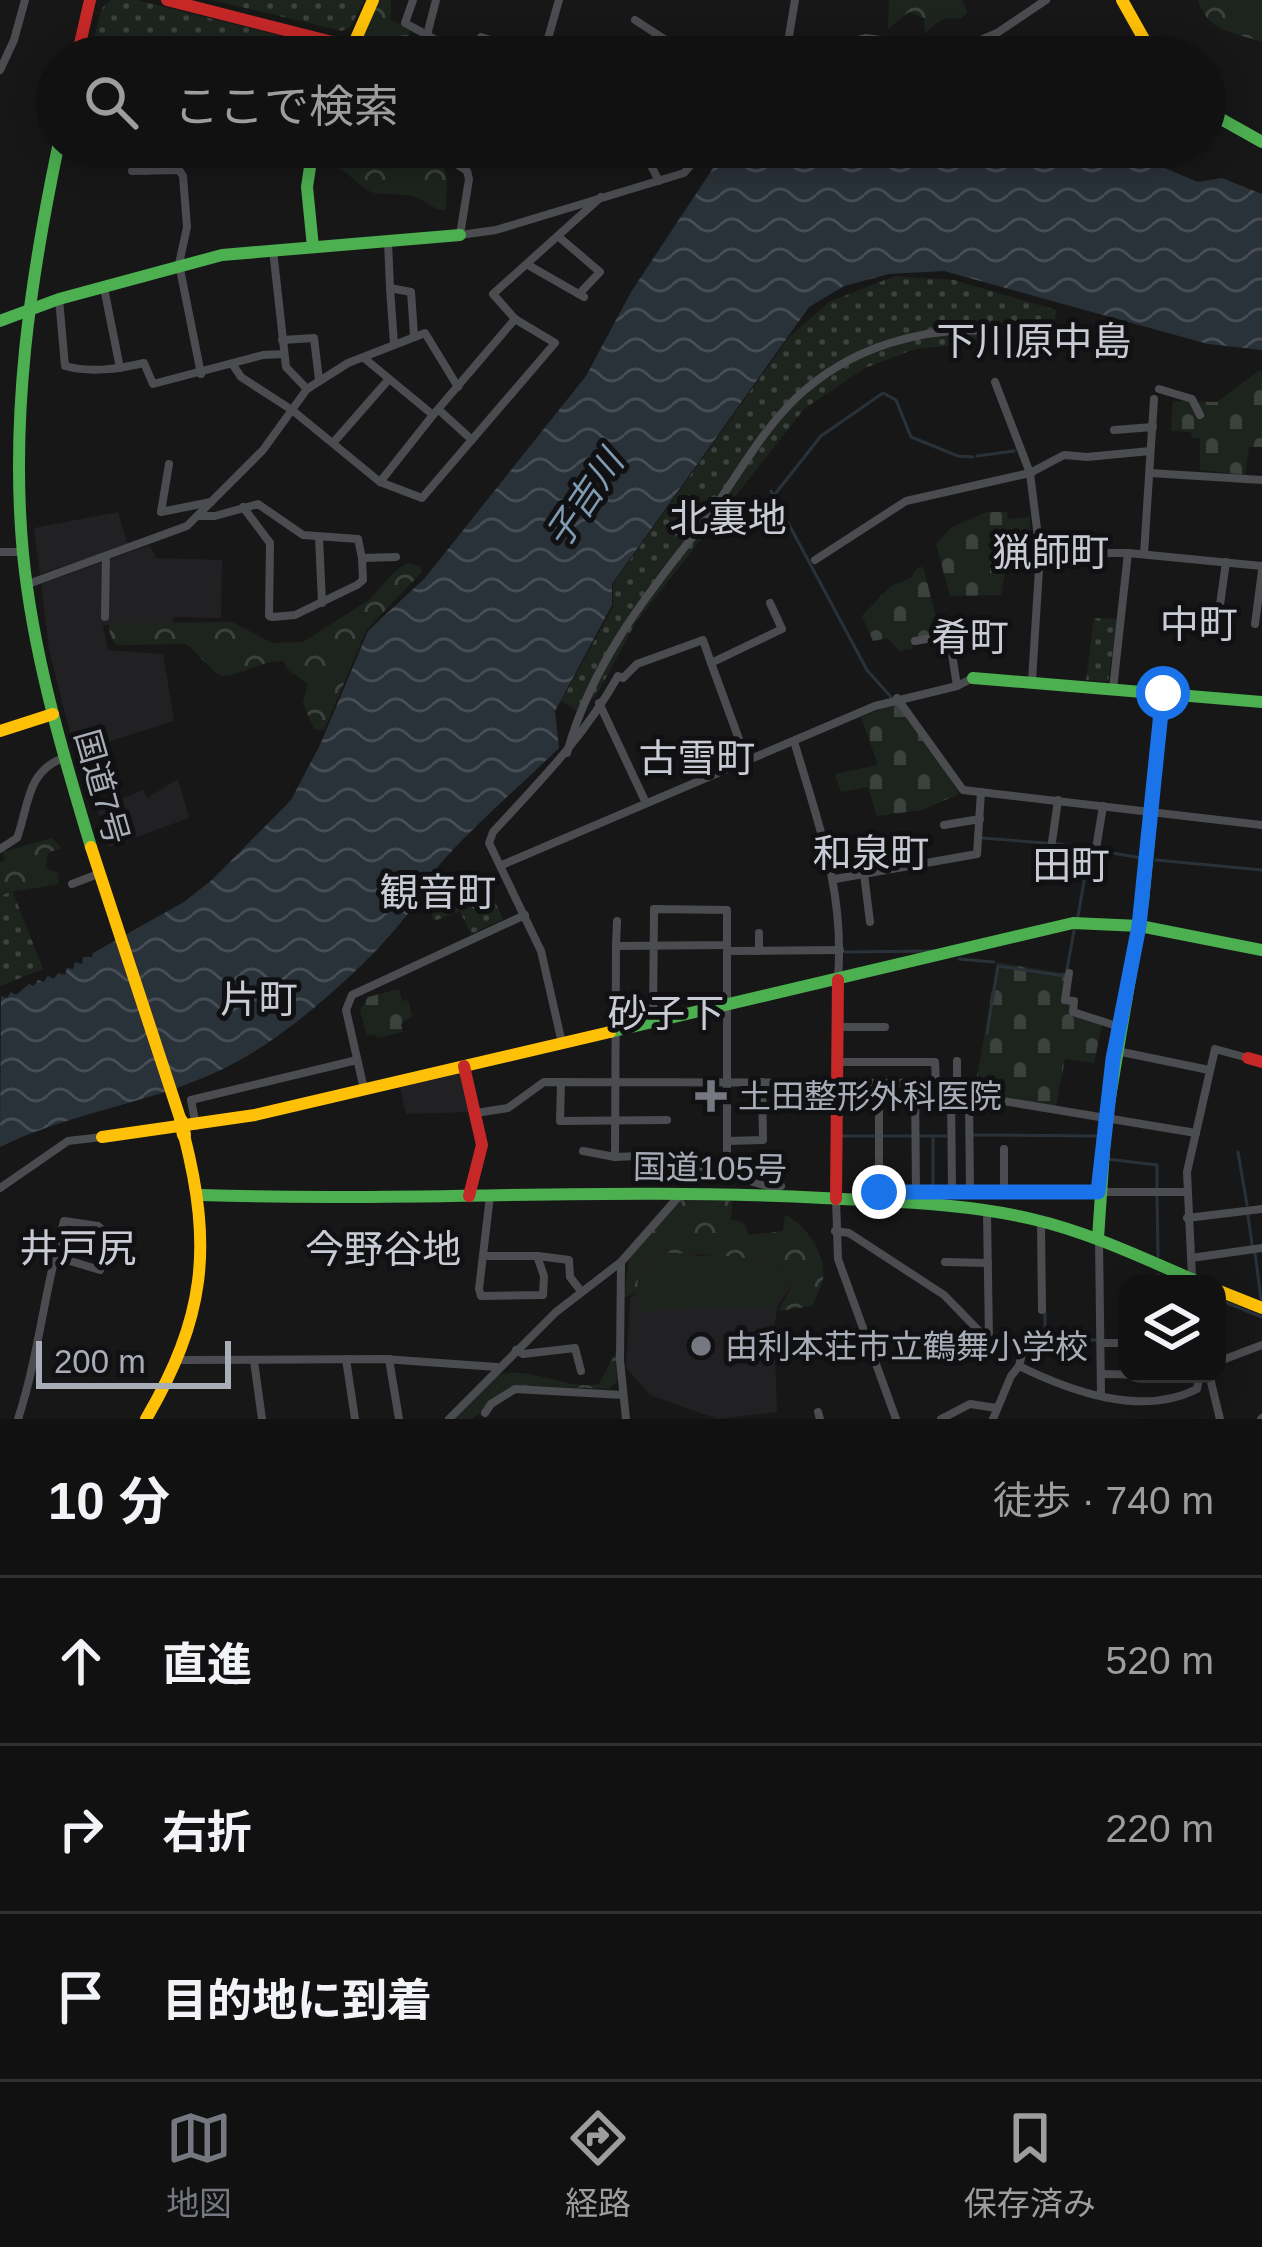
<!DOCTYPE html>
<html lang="ja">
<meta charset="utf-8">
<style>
body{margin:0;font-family:Arial,"Noto Sans JP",sans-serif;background:#1e1f1f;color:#f1f3f6}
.controls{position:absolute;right:36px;bottom:36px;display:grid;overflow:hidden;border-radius:24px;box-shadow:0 6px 30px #0003}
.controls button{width:108px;height:108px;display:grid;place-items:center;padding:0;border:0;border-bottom:3px solid #303131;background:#111;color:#f1f3f6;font:60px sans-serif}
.scale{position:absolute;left:36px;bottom:30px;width:195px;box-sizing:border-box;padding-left:12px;border:6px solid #a8adb8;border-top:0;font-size:33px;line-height:42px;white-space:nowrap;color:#a8adb8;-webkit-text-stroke:9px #111113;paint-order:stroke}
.stop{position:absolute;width:36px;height:36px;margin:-27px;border:9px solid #1a73e8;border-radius:50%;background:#fff}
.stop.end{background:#1a73e8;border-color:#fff;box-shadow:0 3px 12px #0008}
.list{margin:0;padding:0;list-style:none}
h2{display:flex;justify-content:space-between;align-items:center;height:156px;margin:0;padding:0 48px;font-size:51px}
h2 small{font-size:39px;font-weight:400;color:#9c9d9f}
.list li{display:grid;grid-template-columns:78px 1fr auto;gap:36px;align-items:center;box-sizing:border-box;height:168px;padding:0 48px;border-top:3px solid #303131}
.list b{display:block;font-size:45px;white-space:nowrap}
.list em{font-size:39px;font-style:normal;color:#9c9d9f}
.icon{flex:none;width:66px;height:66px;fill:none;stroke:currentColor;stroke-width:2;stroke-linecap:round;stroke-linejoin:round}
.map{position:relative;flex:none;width:1262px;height:1419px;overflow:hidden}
.search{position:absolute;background:#111;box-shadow:0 6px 30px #0003;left:36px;right:36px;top:36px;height:132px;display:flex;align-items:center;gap:30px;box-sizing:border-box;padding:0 42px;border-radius:66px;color:#9c9d9f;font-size:45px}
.sheet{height:660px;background:#111}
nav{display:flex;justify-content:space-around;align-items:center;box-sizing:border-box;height:168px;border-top:3px solid #303131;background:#111;font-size:33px;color:#9c9d9f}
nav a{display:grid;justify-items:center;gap:6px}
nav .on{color:#757880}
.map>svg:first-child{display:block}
.built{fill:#212123}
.grass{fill:#1d241e}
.forest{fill:url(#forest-crowns)}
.cemetery{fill:url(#cemetery-stones)}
.park{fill:url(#park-dots)}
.water{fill:url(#water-waves)}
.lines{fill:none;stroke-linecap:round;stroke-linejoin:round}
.stream{stroke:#2a3239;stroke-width:3}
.street{stroke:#4b4c50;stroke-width:8}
.fast{stroke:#4caf50;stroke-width:12}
.slow{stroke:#ffc107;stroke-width:12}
.jam{stroke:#c62828;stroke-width:12}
.slow-bridge{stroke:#ffc107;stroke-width:14}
.route{stroke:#1a73e8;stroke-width:15}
.poi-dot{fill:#757880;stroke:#111113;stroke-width:4.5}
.labels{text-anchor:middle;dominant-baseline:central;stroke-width:10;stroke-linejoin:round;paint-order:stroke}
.street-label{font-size:33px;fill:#a8adb8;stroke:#111113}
.poi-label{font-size:33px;fill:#a8adb8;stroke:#111113;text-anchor:start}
.water-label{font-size:36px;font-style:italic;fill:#7f9bb3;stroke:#111113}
.quarter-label{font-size:39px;fill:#c9ccd4;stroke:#111113}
</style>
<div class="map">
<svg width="1262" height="1419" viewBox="0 0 1262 1419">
<defs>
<pattern id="forest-crowns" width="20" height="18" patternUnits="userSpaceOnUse" patternTransform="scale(3)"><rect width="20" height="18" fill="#1d241e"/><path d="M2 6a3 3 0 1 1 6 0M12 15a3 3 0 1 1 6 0" fill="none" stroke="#3b413d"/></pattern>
<pattern id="cemetery-stones" width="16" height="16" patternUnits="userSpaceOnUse" patternTransform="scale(3)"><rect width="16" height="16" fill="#1d241e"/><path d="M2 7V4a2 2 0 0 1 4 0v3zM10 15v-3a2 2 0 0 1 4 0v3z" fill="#3b413d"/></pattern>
<pattern id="park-dots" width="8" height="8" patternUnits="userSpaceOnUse" patternTransform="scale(3)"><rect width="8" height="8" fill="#1d241e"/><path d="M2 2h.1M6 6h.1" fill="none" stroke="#3b413d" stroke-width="1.8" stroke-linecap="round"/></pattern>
<pattern id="water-waves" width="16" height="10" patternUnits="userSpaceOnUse" patternTransform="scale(3)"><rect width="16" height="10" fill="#2a3239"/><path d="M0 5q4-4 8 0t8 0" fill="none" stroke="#464d54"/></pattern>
</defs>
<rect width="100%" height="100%" fill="#171717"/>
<g class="built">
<path d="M118 512 128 545 40 574 34 528Z"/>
<path d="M150 545 156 558 222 560 221 618 174 617 172 624 103 625 108 650 163 654 174 721 75 752 49 650 41 584Z"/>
<path d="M178 779 189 818 109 847 97 809 143 790 147 798Z"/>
<path d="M462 1071 473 1112 406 1114 400 1086Z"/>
<path d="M686 1250 697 1256 729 1254 777 1263 792 1285 778 1305 774 1327 777 1412 717 1419 650 1395 626 1368 630 1298 637 1292 639 1268 654 1252Z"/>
</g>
<path class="grass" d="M684 1252 695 1258 729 1256 776 1265 789 1285 772 1306 636 1311V1300L641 1293 640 1272 657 1255Z"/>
<g class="forest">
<path d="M378 0H391V20L411 29 402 57H352Z"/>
<path d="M889 0H962L967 12 961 19C940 16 939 21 925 33L924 18 909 12 888 29Z"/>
<path d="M1198 0H1262V42C1233 32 1207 31 1198 0Z"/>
<path d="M318 147C360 147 399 159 442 162L447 177 446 210C430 210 426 199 412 196 396 192 377 198 364 188 348 176 337 159 315 167Z"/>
<path d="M407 563 421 566 422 572 367 629 324 730 314 729 303 703 308 684 288 670 284 661C261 660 244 675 221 676 208 669 196 649 185 644 182 643 128 646 117 645L110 637 109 623 232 622 272 643 303 642 369 600 394 572Z"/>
<path d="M52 838 61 848 48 853 46 868 58 873 59 884 0 894V863L5 859 2 852Z"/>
<path d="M680 1198 732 1201 731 1220 743 1222 749 1235 783 1231 785 1215C805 1223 827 1255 823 1279 822 1287 815 1298 812 1306L778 1311 792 1285 777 1263C735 1255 695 1254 654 1252L639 1268 637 1292 624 1298 629 1258Z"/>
<path d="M616 1352 617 1382 609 1389 513 1385 472 1419H454L498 1375C532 1365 565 1391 599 1384Z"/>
</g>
<g class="cemetery">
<path d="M1258 371H1262V447H1249L1245 475 1200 470V438H1192L1191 432 1171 431 1173 401 1217 402Z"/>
<path d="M987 512H1007L1008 519 1030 517 1032 563 1006 566 1001 595 950 596 936 544 952 527Z"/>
<path d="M923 567 941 635 912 642 913 649 899 651 888 638 873 641 862 616 891 586 911 578 917 568Z"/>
<path d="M897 703 930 745 959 794 922 810 877 816 868 787 841 792 835 774 878 765 861 717Z"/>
<path d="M997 962 1067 974 1063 1001 1073 1004 1072 1014 1102 1025 1094 1063 1065 1059 1055 1110 974 1094Z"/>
<path d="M399 989 402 1001 408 1000 412 1016 401 1024 403 1032 377 1038 375 1034 367 1036 360 1010 368 997Z"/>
</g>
<g class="park">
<path d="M111 0H136L333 49 336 57H89L102 8Z"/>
<path d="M212 0H365L350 27 342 31Z"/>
<path d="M895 276 954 280 1056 310 1052 348 966 344 915 349 865 368 804 409 636 622 596 696 577 711 561 701 613 607V584L789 337 829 302Z"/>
<path d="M1094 618 1118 619 1108 682 1086 680Z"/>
<path d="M486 883 503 919 471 934 460 911 434 921 431 915 443 902 455 903 456 897Z"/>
<path d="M13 892 43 969 0 986V895Z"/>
</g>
<path class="water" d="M727 147H1115L1198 182 1222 178 1262 194V350L1208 344 944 271 889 274 844 286 809 307 612 584V605L555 711 559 748C522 784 482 818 447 856 430 873 421 897 406 916 368 965 294 1030 240 1060 166 1102 77 1109 0 1147L1 996 7 998 11 992 16 995 29 984 34 986 38 980 44 982 48 976 54 979 58 973 65 975 67 968 73 969 75 962 82 964 83 957H92L93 953 184 902 213 879 291 800 320 745 368 631 425 578 586 376 631 292Z"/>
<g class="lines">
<g class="stream">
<path d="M977 456 1014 451"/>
<path d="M771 491 867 670 891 697"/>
<path d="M775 494 821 436 883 393 896 400 911 437 958 456 973 457"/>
<path d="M982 838 1059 844 1142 858"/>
<path d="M1156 860 1262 870"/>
<path d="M1078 916 1089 853"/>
<path d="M845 952 933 951"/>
<path d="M959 959 994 962"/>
<path d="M1067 969 1074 931"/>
<path d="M987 1033 998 966 1065 976"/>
<path d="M973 1135 1096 1136"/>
<path d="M843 1136H875"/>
<path d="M882 1136H911"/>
<path d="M919 1136H946"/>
<path d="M933 1136V1188"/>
<path d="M1238 1152 1247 1205"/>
<path d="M1107 1159 1157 1165V1188"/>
<path d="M1157 1197 1158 1256"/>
<path d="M1248 1216 1252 1244"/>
<path d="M1255 1253 1261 1299"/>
<path d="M1158 1275V1284"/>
<path d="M1217 1299 1262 1317"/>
<path d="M1045 1312V1340"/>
<path d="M1024 1340H1096"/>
<path d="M1159 1374V1375"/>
</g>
<g class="street">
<path d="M413 0 405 23 427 35"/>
<path d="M436 0 427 35 465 57"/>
<path d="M635 20 692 57"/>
<path d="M974 43 984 57"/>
<path d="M543 56 559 0"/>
<path d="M437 57 442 45"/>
<path d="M469 57 481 37 546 57"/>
<path d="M792 57 789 36 795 0"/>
<path d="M795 57 865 38 924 45 974 43 997 33 1046 0"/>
<path d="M0 70 14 40 25 0"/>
<path d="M145 147 146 171"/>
<path d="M363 147 396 157 447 158"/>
<path d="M444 147 447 158 467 171 469 179 460 235 496 230 684 173 706 147"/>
<path d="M598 147 647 158 659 181"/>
<path d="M132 171 179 170 183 176 187 227 179 264 201 374"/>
<path d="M559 237 600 272 579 294"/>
<path d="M388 241 390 288 411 292 414 335"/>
<path d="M273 250 286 367 307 389"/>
<path d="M528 265 584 297"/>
<path d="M104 288 120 368"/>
<path d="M390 288 394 344"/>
<path d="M59 299 65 366C91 373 118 369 144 363L153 384 263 355 284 354"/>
<path d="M282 340 314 338 319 380"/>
<path d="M364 358 433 415 515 319 493 294 601 197"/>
<path d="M233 365 241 377 292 410 380 482 422 498 555 343 515 319"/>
<path d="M995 382 1030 473 1040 553 1032 681"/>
<path d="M1159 389 1192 399 1200 415"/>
<path d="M439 410 472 440"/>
<path d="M1114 430 1153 427"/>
<path d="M333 443 389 379"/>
<path d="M169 464 161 512 211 502"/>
<path d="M1150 473 1262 480"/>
<path d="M380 482 433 415"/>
<path d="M243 507 270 543 269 616 272 617 295 615 357 585 363 580 362 558"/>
<path d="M200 516H215L258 504 303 535 358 539 362 558 396 557"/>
<path d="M319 537 322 603"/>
<path d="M0 552H22"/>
<path d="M1040 553H1128L1262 566"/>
<path d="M1144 554 1154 399"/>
<path d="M815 560 906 501 1030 473 1064 455 1087 457 1150 451"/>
<path d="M28 584 187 526 263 450 307 389 348 363 425 333 458 387"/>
<path d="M105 617 106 556"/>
<path d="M1218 619 1226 562"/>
<path d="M1255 624 1262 571"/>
<path d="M915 641 949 635 957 686"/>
<path d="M1113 689 1128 553"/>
<path d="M897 698 963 790 1262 825"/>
<path d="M599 703 646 803"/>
<path d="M794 741C818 824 845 890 838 978"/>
<path d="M567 753C591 665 646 595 702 525 733 484 758 435 795 399 849 347 926 324 999 332"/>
<path d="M747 761 711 663 782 629 770 603"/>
<path d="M944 825 980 819"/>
<path d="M1052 842 1058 800"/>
<path d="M0 849 17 838C29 806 26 772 63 758"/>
<path d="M1096 849 1103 806"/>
<path d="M502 865 875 706 957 686 973 678"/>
<path d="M864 874 870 922"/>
<path d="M835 879 977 854 981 792"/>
<path d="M72 884 98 874"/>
<path d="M617 921 616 946 727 945V910L654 909 653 1022"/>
<path d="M759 933V951"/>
<path d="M1069 973 1065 1000 1074 1001 1073 1012 1120 1027"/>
<path d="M838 1027H885"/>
<path d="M562 1043 541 951 489 843 493 832C540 781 584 737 618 676L623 678 637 664 703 640 711 663"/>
<path d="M1117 1051 1209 1070"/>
<path d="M957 1061V1090"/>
<path d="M838 1062H935L936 1083"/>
<path d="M561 1082 560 1121 667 1120"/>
<path d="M915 1083 916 1192"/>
<path d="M951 1088 952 1192"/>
<path d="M364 1089 346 1010 352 995 525 915"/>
<path d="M969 1095 970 1192"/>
<path d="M476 1113 508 1108 544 1082 936 1083 973 1096 1196 1133"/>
<path d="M196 1126 191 1100 357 1060"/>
<path d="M727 1141 763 1140 762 1082"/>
<path d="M1004 1149V1192"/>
<path d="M583 1151 615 1157 661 1155 771 1187 781 1186"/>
<path d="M615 1157 616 946"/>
<path d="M727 1173V951L840 950"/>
<path d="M0 1188 68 1141 102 1137"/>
<path d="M865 1192H1187"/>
<path d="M879 1192V1083"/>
<path d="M836 1199 838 1259 896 1419"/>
<path d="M987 1213 989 1339"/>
<path d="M1187 1218 1262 1209"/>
<path d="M1041 1224 1042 1310"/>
<path d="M835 1231 849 1233 944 1295 986 1338 1023 1350 1019 1366C1072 1392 1142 1417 1197 1389L1200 1374"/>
<path d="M1099 1240 1101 1395"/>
<path d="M483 1256H537L544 1276 543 1295 481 1296 479 1289 490 1196"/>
<path d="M538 1256 569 1260 570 1277 581 1291"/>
<path d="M1191 1258 1262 1248"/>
<path d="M945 1262 988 1263"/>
<path d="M621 1263 620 1360 626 1419"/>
<path d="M1192 1277 1187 1172 1215 1049 1248 1058"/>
<path d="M1101 1343H1127"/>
<path d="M516 1350 523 1354 575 1348 581 1371"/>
<path d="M346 1359 355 1419"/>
<path d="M389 1359 399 1419"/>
<path d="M181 1360 384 1359 497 1367"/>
<path d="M254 1361 262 1419"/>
<path d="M1217 1362 1262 1345"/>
<path d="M1101 1374 1153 1375"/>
<path d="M1209 1374 1220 1419"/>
<path d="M818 1412 820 1419"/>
<path d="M485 1413 491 1404 515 1389 623 1395"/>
<path d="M18 1419C39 1355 45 1286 64 1221L98 1226 110 1236 100 1270 54 1256"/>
<path d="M449 1419 556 1312 621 1262 680 1195"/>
<path d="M941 1419 970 1404 996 1408"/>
<path d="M993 1419 1011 1376 1019 1366"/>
<path d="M1261 1419 1262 1418"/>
</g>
<g class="fast">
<path d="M1205 110 1262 142"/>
<path d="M58 147C30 281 10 417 23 554 33 654 62 751 91 847"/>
<path d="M313 147 307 187 313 247"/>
<path d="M0 321 59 299 222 255 460 235"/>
<path d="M973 678 1262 702"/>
<path d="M610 1032 1073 923 1140 926 1262 950"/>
<path d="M201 1195C408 1202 616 1187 823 1198 893 1202 964 1203 1032 1219 1092 1233 1147 1260 1203 1284"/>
<path d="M1098 1238 1106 1121 1143 901 1163 693"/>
</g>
<g class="slow">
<path d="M1122 0 1154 57"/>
<path d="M348 57 373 0"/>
<path d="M0 731 53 714"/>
<path d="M91 847 181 1121"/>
<path d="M102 1137 255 1115 610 1032"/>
<path d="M1217 1290 1262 1308"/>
<path d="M146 1419C205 1318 213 1248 184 1135"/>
</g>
<g class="jam">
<path d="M167 0 352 47"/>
<path d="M77 57 90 0"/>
<path d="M1248 1058 1262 1062"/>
<path d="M464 1066 482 1145 469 1196"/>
<path d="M836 1199 838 980"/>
</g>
<path class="slow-bridge" d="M181 1121 184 1135"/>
</g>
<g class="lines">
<path class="route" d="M879 1192H1098L1113 1059 1139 926 1163 693"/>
</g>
<g class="poi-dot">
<path d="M705 1078h12v12h12v12h-12v12h-12v-12h-12v-12h12z"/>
<circle cx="701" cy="1346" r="12"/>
</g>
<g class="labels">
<g class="street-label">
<text transform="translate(102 787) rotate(74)">国道7号</text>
<text transform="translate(710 1168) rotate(1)">国道105号</text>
</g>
<g class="poi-label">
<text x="738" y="1096">土田整形外科医院</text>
<text x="725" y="1346">由利本荘市立鶴舞小学校</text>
</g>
<g class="water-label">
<text transform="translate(584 499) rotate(-56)">子吉川</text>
</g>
<g class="quarter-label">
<text x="1034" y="341">下川原中島</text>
<text x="728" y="518">北裏地</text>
<text x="1051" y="552">猟師町</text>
<text x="1199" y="624">中町</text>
<text x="970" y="637">肴町</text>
<text x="697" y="758">古雪町</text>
<text x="871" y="853">和泉町</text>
<text x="1071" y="865">田町</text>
<text x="438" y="892">観音町</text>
<text x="259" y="999">片町</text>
<text x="666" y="1013">砂子下</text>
<text x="78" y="1248">井戸尻</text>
<text x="383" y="1249">今野谷地</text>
</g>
</g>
</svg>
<div class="controls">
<button><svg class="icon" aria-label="layers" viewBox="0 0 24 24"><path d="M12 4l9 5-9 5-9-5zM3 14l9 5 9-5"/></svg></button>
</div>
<div class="scale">200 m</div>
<div class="stop" style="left:1163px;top:693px"></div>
<div class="stop end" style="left:879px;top:1192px"></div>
<div class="search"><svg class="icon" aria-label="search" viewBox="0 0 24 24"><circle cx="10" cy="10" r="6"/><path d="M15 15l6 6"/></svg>ここで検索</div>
</div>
<section class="sheet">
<h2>10 分<small>徒歩 · 740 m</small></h2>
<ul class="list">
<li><svg class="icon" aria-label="ahead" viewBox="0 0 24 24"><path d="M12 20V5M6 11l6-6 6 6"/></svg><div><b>直進</b></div><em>520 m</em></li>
<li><svg class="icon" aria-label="right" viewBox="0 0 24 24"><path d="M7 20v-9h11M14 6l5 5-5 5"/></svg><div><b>右折</b></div><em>220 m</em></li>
<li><svg class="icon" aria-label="arrive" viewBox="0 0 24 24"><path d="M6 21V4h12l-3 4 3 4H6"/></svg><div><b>目的地に到着</b></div></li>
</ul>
</section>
<nav>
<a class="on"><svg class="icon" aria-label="map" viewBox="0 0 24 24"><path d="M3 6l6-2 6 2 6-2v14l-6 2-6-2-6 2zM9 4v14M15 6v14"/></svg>地図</a>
<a><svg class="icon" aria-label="directions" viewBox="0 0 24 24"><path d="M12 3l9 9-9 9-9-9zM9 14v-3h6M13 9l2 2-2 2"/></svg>経路</a>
<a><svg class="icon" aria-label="saved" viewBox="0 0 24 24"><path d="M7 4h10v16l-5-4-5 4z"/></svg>保存済み</a>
</nav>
